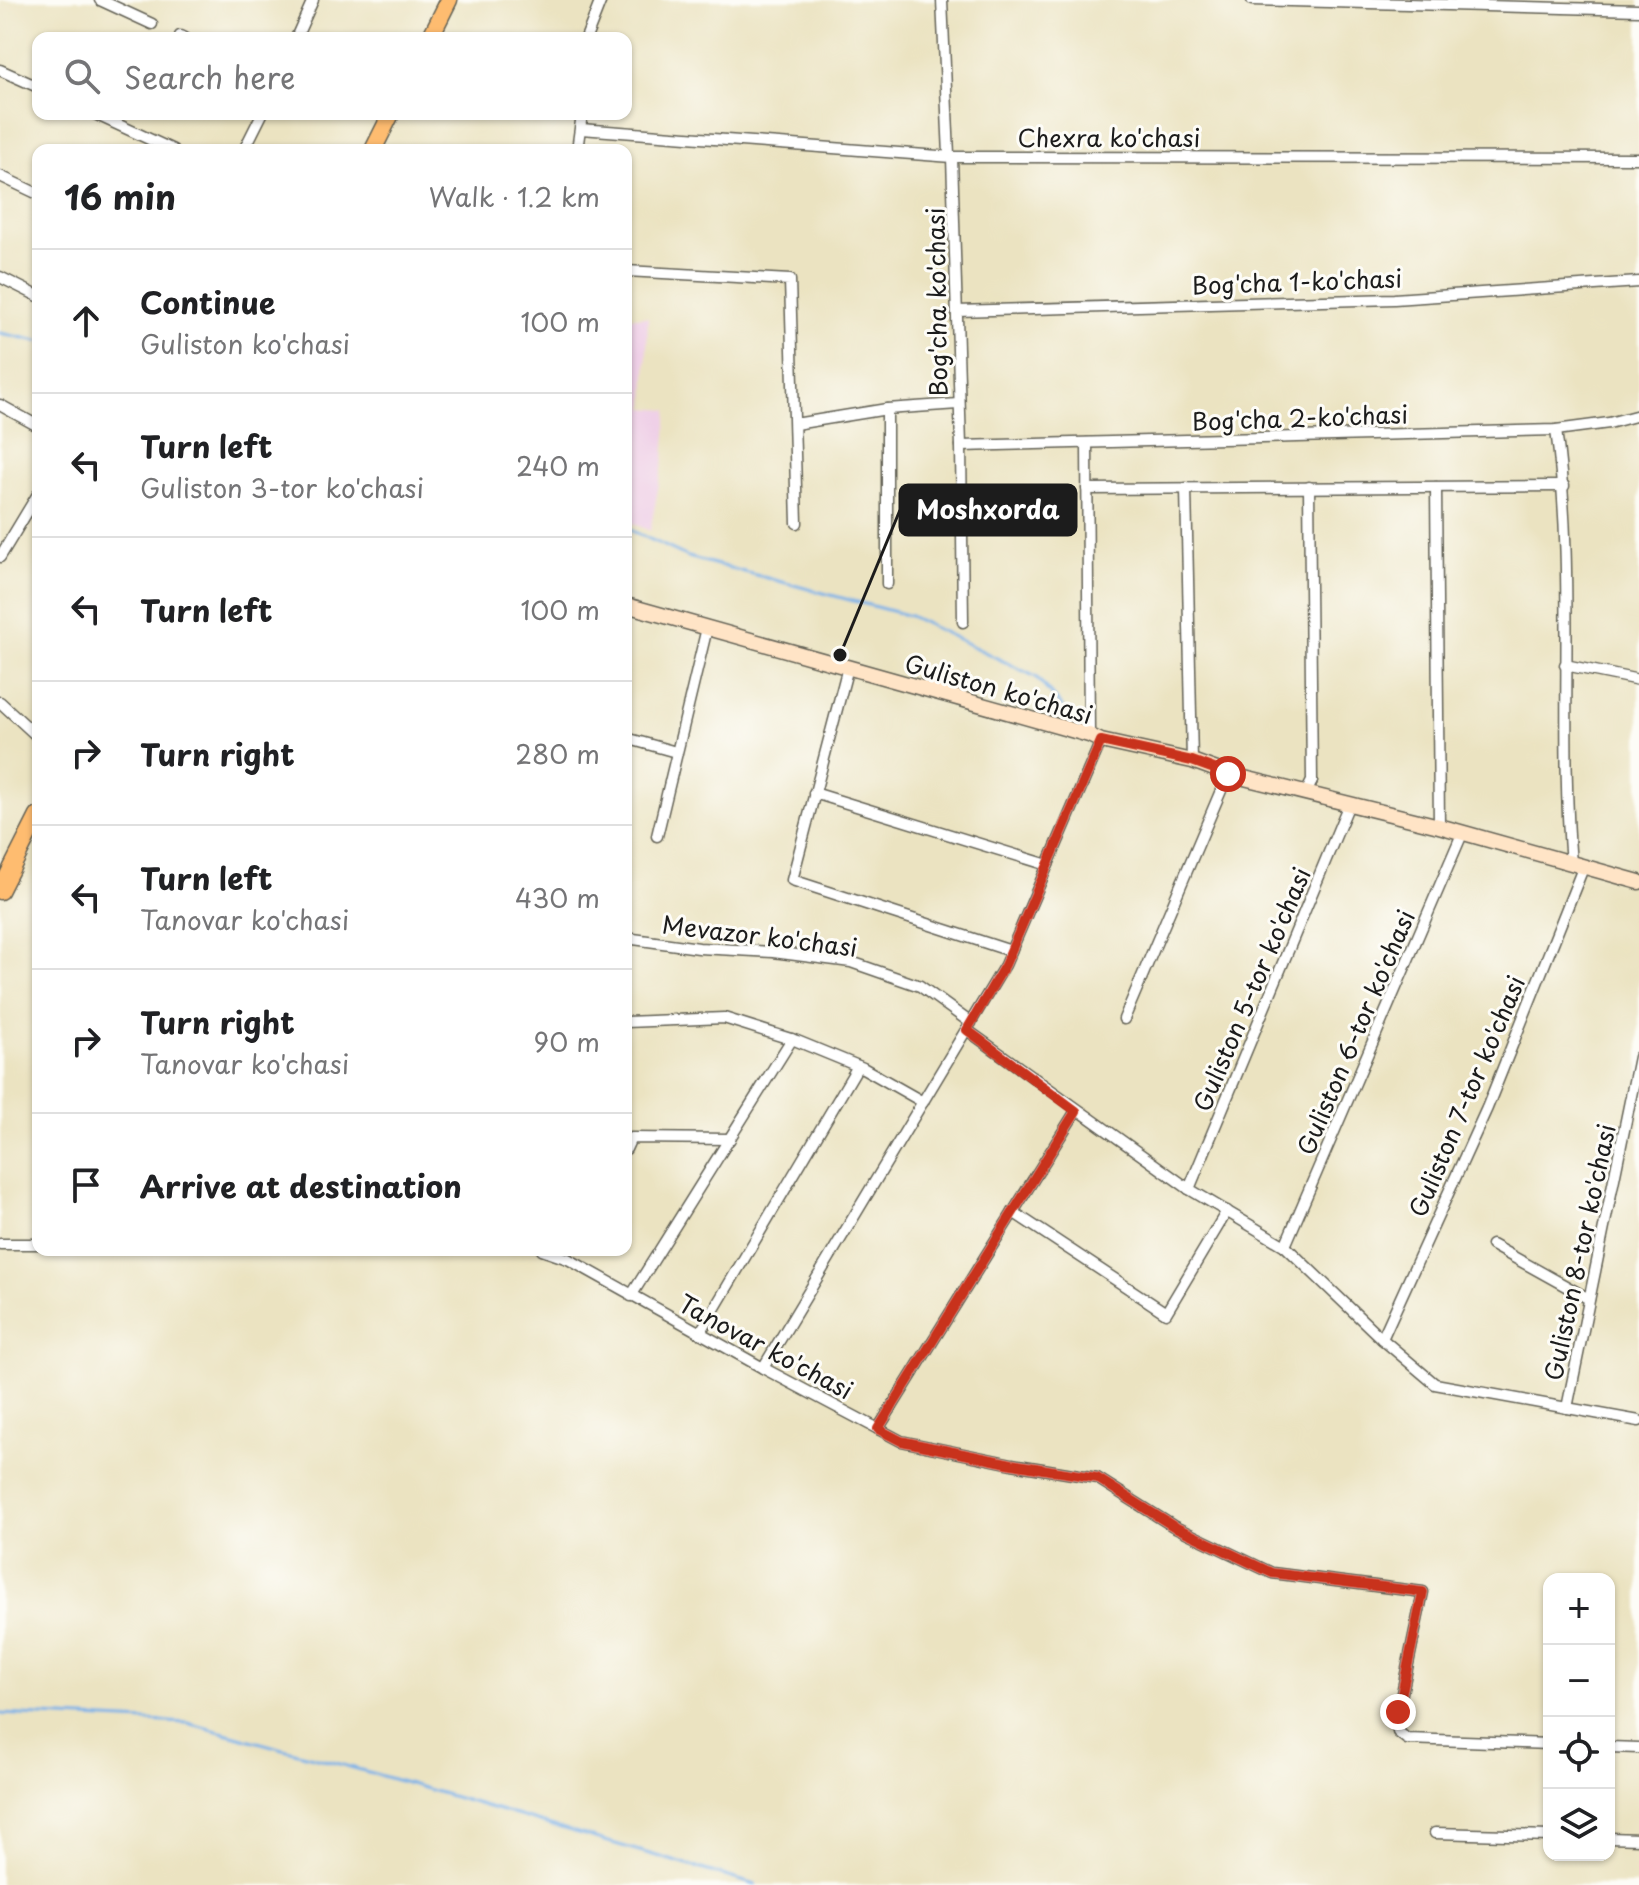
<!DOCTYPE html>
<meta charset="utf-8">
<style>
body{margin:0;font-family:"Playpen Sans",sans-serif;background:#f6f6f6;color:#202124}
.controls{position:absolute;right:24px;bottom:24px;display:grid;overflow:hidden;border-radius:16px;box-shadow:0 2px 6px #0004}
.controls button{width:72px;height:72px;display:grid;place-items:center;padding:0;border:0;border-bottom:2px solid #e0e0e0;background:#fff;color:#202124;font:40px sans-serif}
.stop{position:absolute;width:24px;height:24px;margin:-18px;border:6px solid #c8321e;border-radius:50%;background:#fff}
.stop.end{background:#c8321e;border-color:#fff;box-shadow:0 2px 8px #0008}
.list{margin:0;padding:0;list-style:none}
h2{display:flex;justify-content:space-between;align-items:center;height:104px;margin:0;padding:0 32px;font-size:34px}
h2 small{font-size:26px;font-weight:400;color:#757577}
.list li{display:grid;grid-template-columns:52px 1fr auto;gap:24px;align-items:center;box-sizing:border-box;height:144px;padding:0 32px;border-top:2px solid #e0e0e0}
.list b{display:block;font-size:30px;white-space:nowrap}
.list p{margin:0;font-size:26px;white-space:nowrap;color:#757577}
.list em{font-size:26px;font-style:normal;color:#757577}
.icon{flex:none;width:44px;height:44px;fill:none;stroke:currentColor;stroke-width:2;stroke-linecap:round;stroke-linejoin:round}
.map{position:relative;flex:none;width:1639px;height:1885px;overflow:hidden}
.search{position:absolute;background:#fff;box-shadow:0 2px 6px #0004;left:32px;top:32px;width:600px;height:88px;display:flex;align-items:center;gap:20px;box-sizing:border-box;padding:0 28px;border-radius:16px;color:#757577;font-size:30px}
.panel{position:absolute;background:#fff;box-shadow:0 2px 6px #0004;left:32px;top:144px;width:600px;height:1112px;border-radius:16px}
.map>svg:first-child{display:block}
.built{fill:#efd0e7}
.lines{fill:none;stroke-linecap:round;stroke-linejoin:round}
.stream{stroke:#79b1e9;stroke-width:3}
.minor-casing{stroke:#646256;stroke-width:13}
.secondary-casing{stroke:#646256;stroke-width:17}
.trunk-casing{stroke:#646256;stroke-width:19}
.minor{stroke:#fff;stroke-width:10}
.secondary{stroke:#ffe4c6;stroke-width:14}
.trunk{stroke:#febc70;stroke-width:16}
.route{stroke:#c8321e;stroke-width:10}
.labels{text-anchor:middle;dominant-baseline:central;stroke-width:6;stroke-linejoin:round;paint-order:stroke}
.street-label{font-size:24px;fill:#1c1c1c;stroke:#fdfcf7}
.leader{fill:none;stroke:#1c1c1c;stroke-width:3}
.callout-dot{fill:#1c1c1c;stroke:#fdfcf7;stroke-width:3}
.callout{fill:#1c1c1c;stroke:#1c1c1c;stroke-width:3}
.callout-label{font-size:26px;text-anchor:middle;font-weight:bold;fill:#fff}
</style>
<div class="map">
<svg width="1639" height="1885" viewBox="0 0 1639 1885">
<rect width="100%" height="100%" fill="#fdfcf7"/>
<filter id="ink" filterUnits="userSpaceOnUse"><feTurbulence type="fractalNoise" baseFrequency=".0125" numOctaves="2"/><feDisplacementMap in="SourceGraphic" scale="16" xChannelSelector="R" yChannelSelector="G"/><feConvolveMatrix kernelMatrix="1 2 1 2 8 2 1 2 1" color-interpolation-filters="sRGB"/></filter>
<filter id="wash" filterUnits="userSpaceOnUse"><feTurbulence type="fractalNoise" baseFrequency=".006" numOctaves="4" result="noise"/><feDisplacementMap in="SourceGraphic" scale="32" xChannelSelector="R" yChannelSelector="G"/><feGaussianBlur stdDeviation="1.8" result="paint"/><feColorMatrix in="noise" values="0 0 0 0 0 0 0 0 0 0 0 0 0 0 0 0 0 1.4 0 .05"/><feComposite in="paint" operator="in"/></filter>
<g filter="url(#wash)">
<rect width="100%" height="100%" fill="#ebe3c1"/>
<path class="built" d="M626 317H648L645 408 668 410 664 458 650 531 626 520Z"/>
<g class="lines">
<g class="stream">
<path d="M0 333 38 341"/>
<path d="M626 528 688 557 910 616 1036 677 1062 707"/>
<path d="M0 1714 188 1723 372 1773 756 1885"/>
</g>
</g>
</g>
<g filter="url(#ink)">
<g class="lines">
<g class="minor-casing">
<g id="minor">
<path d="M100 0 152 24"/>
<path d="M942 0 949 155"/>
<path d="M1252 0 1639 10"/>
<path d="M180 36 184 38"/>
<path d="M296 38 313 0"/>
<path d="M586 38 601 0"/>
<path d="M0 70 38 87"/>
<path d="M95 114 173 150"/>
<path d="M581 129 952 157 1639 158"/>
<path d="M244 150 262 114"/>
<path d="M577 150 582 114"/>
<path d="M952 157 961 446 963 622"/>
<path d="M0 176 38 194"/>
<path d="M626 271 790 280 797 523"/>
<path d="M0 277 38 296"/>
<path d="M957 311 1394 299 1639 282"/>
<path d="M0 405 38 426"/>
<path d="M887 409V584"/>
<path d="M795 424 887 409 958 404"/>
<path d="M1556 430C1576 573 1559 720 1571 864"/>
<path d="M1087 443 1089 735"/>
<path d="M961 446 1556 430 1609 423 1639 415"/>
<path d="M1436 487 1439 826"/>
<path d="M1186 488 1192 761"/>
<path d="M1087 489 1564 486"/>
<path d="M0 557 38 494"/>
<path d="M1565 665 1639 680"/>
<path d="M848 667 792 880 1011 951"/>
<path d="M0 702 38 737"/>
<path d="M626 738 676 752"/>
<path d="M814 793 1048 865"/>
<path d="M1306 793 1312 781 1309 487"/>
<path d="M657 836 707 628"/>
<path d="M626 938 699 948 773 952 851 962 920 986 971 1023"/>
<path d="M1124 1019 1228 774"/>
<path d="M626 1022 724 1018 797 1041 863 1068 923 1102"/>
<path d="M967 1030 1189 1189 1285 1246 1382 1339 1435 1384 1639 1421"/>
<path d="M626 1149 631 1138 730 1139"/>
<path d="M1189 1189 1349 804"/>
<path d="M1013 1212 1166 1313 1227 1211"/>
<path d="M0 1244H38"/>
<path d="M1492 1245 1589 1299"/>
<path d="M1285 1246 1462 834"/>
<path d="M542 1250 568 1259 763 1368 901 1441 1012 1464 1097 1478 1173 1526 1272 1573 1423 1592 1398 1712V1732L1407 1739 1549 1744"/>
<path d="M631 1296 792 1039"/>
<path d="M700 1333 858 1066"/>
<path d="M1382 1339 1487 1108 1583 868"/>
<path d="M763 1368 1005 965 1101 741"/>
<path d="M1567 1408 1639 1057"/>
<path d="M878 1429 1076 1111"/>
<path d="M1609 1747 1639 1748"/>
<path d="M1435 1833 1549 1836"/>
<path d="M1609 1838 1639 1839"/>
</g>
</g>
<g class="secondary-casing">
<path id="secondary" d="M626 605 1089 735 1101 741 1192 761 1228 774 1439 826 1639 882"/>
</g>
<g class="trunk-casing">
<g id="trunk">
<path d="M430 38 449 0"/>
<path d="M373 150 391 114"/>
<path d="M0 891 38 816"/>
</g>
</g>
<use href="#minor" class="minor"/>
<use href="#secondary" class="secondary"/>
<use href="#trunk" class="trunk"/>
</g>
</g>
<g class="lines" filter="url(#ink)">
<path class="route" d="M1228 774 1192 761 1101 741 1005 965 967 1030 1076 1111 878 1429 901 1441 1012 1464 1097 1478 1173 1526 1272 1573 1423 1592 1398 1712"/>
</g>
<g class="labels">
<g class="street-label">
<text x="1109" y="137">Chexra ko'chasi</text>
<text transform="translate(1297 281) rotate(-2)">Bog'cha 1-ko'chasi</text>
<text transform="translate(936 302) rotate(-91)">Bog'cha ko'chasi</text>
<text transform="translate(1300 417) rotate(-2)">Bog'cha 2-ko'chasi</text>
<text transform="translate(999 688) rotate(16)">Guliston ko'chasi</text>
<text transform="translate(760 935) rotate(7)">Mevazor ko'chasi</text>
<text transform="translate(1251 989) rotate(-67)">Guliston 5-tor ko'chasi</text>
<text transform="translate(1355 1032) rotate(-67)">Guliston 6-tor ko'chasi</text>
<text transform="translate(1466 1096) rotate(-67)">Guliston 7-tor ko'chasi</text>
<text transform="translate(1579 1252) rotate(-78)">Guliston 8-tor ko'chasi</text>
<text transform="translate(766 1346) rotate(28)">Tanovar ko'chasi</text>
</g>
</g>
<path class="leader" d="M840 655L900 510"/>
<circle class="callout-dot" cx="840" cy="655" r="8"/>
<rect class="callout" x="900" y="485" width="176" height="50" rx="8"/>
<g class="callout-label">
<text x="988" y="519">Moshxorda</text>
</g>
</svg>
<div class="controls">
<button>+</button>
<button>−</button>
<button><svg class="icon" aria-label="locate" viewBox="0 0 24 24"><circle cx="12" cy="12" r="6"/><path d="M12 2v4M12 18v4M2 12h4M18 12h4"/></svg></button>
<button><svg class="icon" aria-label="layers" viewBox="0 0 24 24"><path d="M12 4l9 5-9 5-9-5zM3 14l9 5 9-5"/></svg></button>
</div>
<div class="stop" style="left:1228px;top:774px"></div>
<div class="stop end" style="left:1398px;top:1712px"></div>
<div class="search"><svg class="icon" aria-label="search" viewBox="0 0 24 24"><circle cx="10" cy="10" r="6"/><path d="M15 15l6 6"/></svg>Search here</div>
<section class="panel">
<h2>16 min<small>Walk · 1.2 km</small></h2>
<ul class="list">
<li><svg class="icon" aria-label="ahead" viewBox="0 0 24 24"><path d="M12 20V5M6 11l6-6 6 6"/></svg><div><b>Continue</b><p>Guliston ko'chasi</p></div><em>100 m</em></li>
<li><svg class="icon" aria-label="left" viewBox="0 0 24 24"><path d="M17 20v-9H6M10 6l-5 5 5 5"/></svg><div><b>Turn left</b><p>Guliston 3-tor ko'chasi</p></div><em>240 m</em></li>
<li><svg class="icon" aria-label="left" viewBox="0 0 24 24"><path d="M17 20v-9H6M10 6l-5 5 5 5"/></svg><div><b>Turn left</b></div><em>100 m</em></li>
<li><svg class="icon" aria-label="right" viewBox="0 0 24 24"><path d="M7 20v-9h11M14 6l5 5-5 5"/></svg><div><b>Turn right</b></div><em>280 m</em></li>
<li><svg class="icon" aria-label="left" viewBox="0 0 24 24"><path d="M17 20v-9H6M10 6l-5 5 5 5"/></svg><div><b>Turn left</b><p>Tanovar ko'chasi</p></div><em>430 m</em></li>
<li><svg class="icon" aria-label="right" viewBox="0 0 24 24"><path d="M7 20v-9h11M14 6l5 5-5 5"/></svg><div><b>Turn right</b><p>Tanovar ko'chasi</p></div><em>90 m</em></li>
<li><svg class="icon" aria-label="arrive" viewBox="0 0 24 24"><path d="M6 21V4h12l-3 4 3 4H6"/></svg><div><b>Arrive at destination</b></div></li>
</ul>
</section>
</div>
